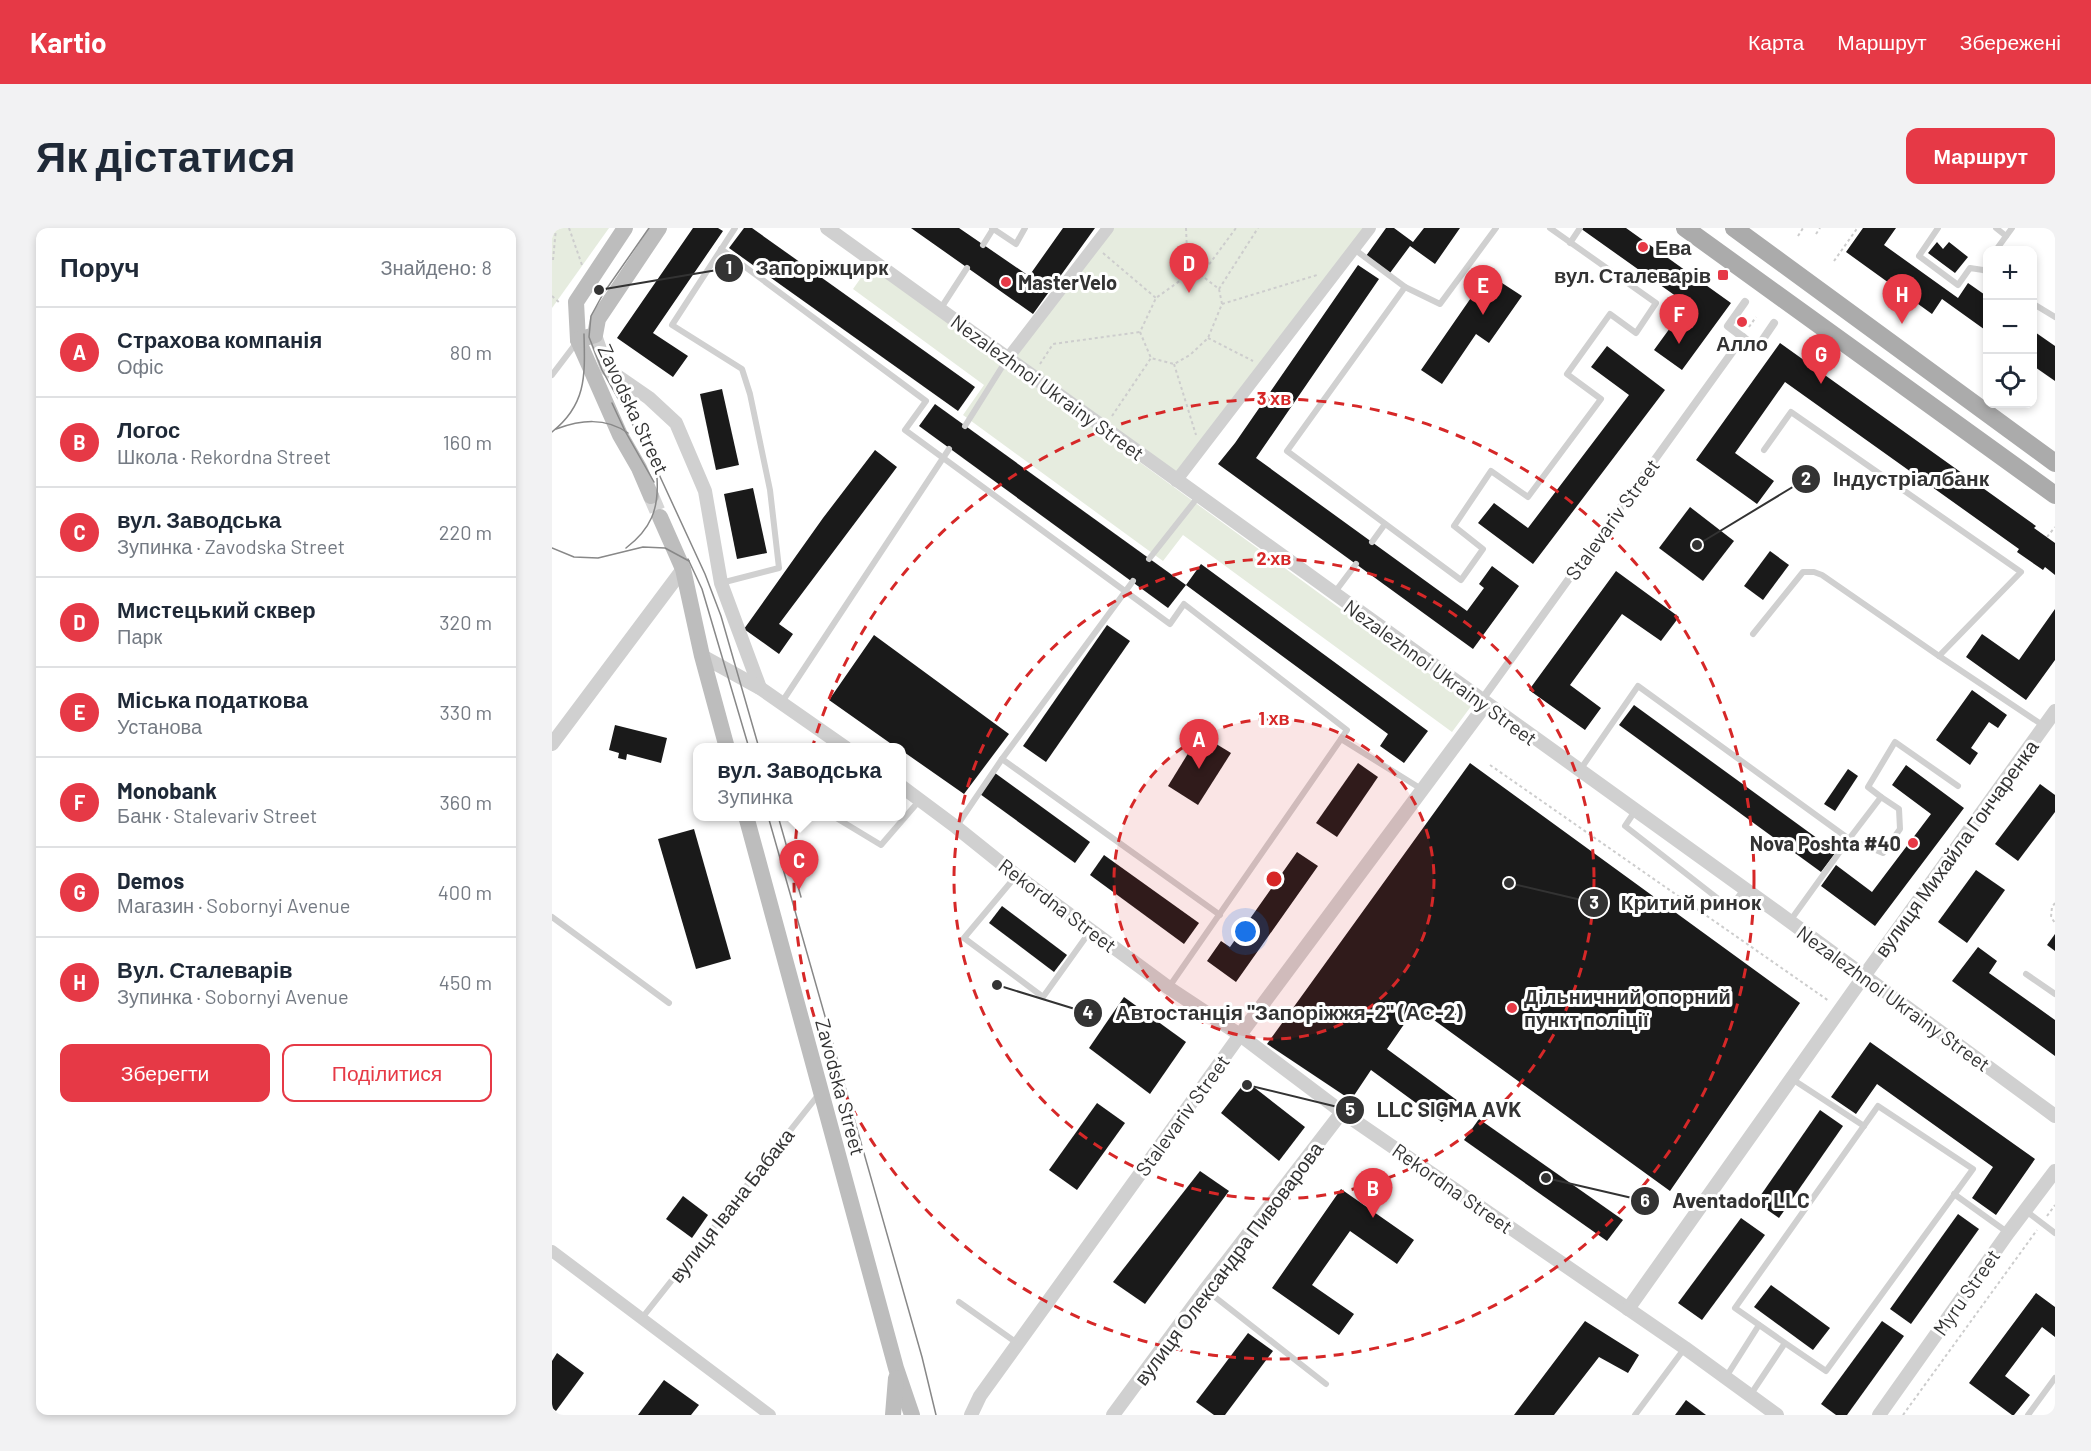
<!DOCTYPE html>
<html lang="uk">
<meta charset="utf-8">
<style>
body{margin:0;font-family:Barlow,sans-serif;background:#f2f2f3;color:#1f2937}
.controls{position:absolute;right:18px;top:18px;display:grid;overflow:hidden;border-radius:12px;box-shadow:0 3px 9px #0003}
.controls button{width:54px;height:54px;display:grid;place-items:center;padding:0;border:0;border-bottom:2px solid #e0e1e3;background:#fff;color:#1f2937;font:30px sans-serif}
.you{position:absolute;left:694px;top:704px;width:21px;height:21px;margin:-15px;border:4px solid #fff;border-radius:50%;background:#1a73e8;box-shadow:0 0 0 9px #1a73e833}
.badge{display:grid;place-items:center;width:39px;height:39px;border-radius:50%;background:#e63946;color:#fff;font-size:20px;font-weight:700}
.pin{position:absolute;translate:-50% -50px;filter:drop-shadow(0 2px 3px #0008)}
.pin::after{content:'';position:absolute;top:32px;width:21px;height:18px;background:inherit;clip-path:polygon(0 0,100% 0,50% 100%)}
.popup{position:absolute;left:141px;top:515px;width:213px;height:78px;box-sizing:border-box;display:grid;place-content:center;border-radius:12px;background:#fff;filter:drop-shadow(0 2px 4px #0005);font-size:20px;white-space:nowrap;color:#747a83}
.popup b{font-size:22px;color:#1f2937}
.popup::after{content:'';position:absolute;left:50%;top:100%;margin-left:-12px;border:12px solid transparent;border-top-color:#fff}
.list{margin:0;padding:0;list-style:none}
h2{display:flex;justify-content:space-between;align-items:center;height:78px;margin:0;padding:0 24px;font-size:26px}
h2 small{font-size:20px;font-weight:400;color:#747a83}
.list li{display:grid;grid-template-columns:39px 1fr auto;gap:18px;align-items:center;box-sizing:border-box;height:90px;padding:0 24px;border-top:2px solid #e0e1e3}
.list b{display:block;font-size:22px;white-space:nowrap}
.list p{margin:0;font-size:20px;white-space:nowrap;color:#747a83}
.list em{font-size:20px;font-style:normal;color:#747a83}
.actions{display:flex;gap:12px;padding:18px 24px}
.actions a{flex:1;padding:14px 0;border:2px solid #e63946;border-radius:12px;text-align:center;font-size:21px;color:#e63946}
.actions .main{background:#e63946;color:#fff}
.icon{flex:none;width:33px;height:33px;fill:none;stroke:currentColor;stroke-width:2;stroke-linecap:round;stroke-linejoin:round}
.map{position:relative;flex:none;width:1503px;height:1187px;overflow:hidden;border-radius:12px}
header{display:flex;align-items:center;gap:36px;box-sizing:border-box;height:84px;padding:0 30px;background:#e63946;color:#fff}
header strong{font-size:28px}
nav{display:flex;gap:33px;margin-inline-start:auto;font-size:21px}
.intro{display:flex;align-items:center;justify-content:space-between;box-sizing:border-box;height:144px;padding:0 36px}
h1{margin:0;font-size:42px}
.button{padding:15px 27px;border-radius:12px;background:#e63946;color:#fff;font-size:21px;font-weight:700}
main{display:flex;gap:36px;padding:0 36px}
aside{flex:1;background:#fff;border-radius:12px;box-shadow:0 3px 9px #0003}
.map>svg:first-child{display:block}
.green{fill:#e6ecdf}
.building{fill:#1a1a1a}
.lines{fill:none;stroke-linecap:round;stroke-linejoin:round}
.secondary-tunnel{stroke:#d6d6d6;stroke-width:16;stroke-dasharray:16 8;stroke-linecap:butt}
.path{stroke:#cdcdcd;stroke-width:2;stroke-dasharray:3 3;stroke-linecap:butt}
.service{stroke:#d0d0d0;stroke-width:6}
.pedestrian{stroke:#d0d0d0;stroke-width:8}
.minor{stroke:#d0d0d0;stroke-width:12}
.tertiary{stroke:#d0d0d0;stroke-width:14}
.secondary{stroke:#bdbdbd;stroke-width:16}
.primary{stroke:#ababab;stroke-width:18}
.tram{stroke:#888;stroke-width:1.5}
.ring{fill:none;stroke:#d62828;stroke-width:3;stroke-dasharray:10 8}
.poi-dot{fill:#e63946;stroke:#fff;stroke-width:2}
.labels{text-anchor:middle;dominant-baseline:central;stroke-width:6;stroke-linejoin:round;paint-order:stroke}
.poi-label{font-size:20px;font-weight:bold;fill:#333;stroke:#fff;text-anchor:start}
.street-label{font-size:20px;fill:#333;stroke:#fff}
.centre{fill:#d62828;stroke:#fff;stroke-width:3}
.ring-label{font-size:18px;text-anchor:middle;font-weight:bold;fill:#d62828;stroke:#fff;stroke-width:6;stroke-linejoin:round;paint-order:stroke}
.leader{fill:none;stroke:#333;stroke-width:2}
.callout-dot{fill:#333;stroke:#fff;stroke-width:2}
.mark-label{font-size:18px;text-anchor:middle;font-weight:bold;fill:#fff}
.callout-label{font-size:21px;text-anchor:middle;font-weight:bold;fill:#333;stroke:#fff;stroke-width:6;stroke-linejoin:round;paint-order:stroke}
</style>
<header>
<strong>Kartio</strong>
<nav><a>Карта</a><a>Маршрут</a><a>Збережені</a></nav>
</header>
<div class="intro"><h1>Як дістатися</h1><a class="button">Маршрут</a></div>
<main>
<aside>
<h2>Поруч<small>Знайдено: 8</small></h2>
<ul class="list">
<li><span class="badge">A</span><div><b>Страхова компанія</b><p>Офіс</p></div><em>80 m</em></li>
<li><span class="badge">B</span><div><b>Логос</b><p>Школа · Rekordna Street</p></div><em>160 m</em></li>
<li><span class="badge">C</span><div><b>вул. Заводська</b><p>Зупинка · Zavodska Street</p></div><em>220 m</em></li>
<li><span class="badge">D</span><div><b>Мистецький сквер</b><p>Парк</p></div><em>320 m</em></li>
<li><span class="badge">E</span><div><b>Міська податкова</b><p>Установа</p></div><em>330 m</em></li>
<li><span class="badge">F</span><div><b>Monobank</b><p>Банк · Stalevariv Street</p></div><em>360 m</em></li>
<li><span class="badge">G</span><div><b>Demos</b><p>Магазин · Sobornyi Avenue</p></div><em>400 m</em></li>
<li><span class="badge">H</span><div><b>Вул. Сталеварів</b><p>Зупинка · Sobornyi Avenue</p></div><em>450 m</em></li>
</ul>
<div class="actions"><a class="main">Зберегти</a><a>Поділитися</a></div>
</aside>
<div class="map">
<svg width="1503" height="1187" viewBox="0 0 1503 1187">
<rect width="100%" height="100%" fill="#fff"/>
<g class="green">
<path d="M0 0H57L0 80Z"/>
<path d="M556 0H818L624 253 456 130Z"/>
<path d="M318 37 920 477 900 504 631 307 611 333 411 187 432 157 301 61Z"/>
</g>
<g class="building">
<path d="M141 0H166L171 3 101 105 136 128 121 149 65 110Z"/>
<path d="M192 0H200L423 159 406 183 177 20Z"/>
<path d="M359 0H407L477 48 511 0H543L481 86Z"/>
<path d="M834 0H842L861 14 872 0H908L883 36 858 18 838 45 814 28Z"/>
<path d="M1028 0H1074L1179 75 1130 142 1102 122 1118 100 1125 105 1142 81Z"/>
<path d="M1311 0H1344L1332 17 1406 70 1416 55 1436 69V104L1390 71 1380 86 1294 24Z"/>
<path d="M1385 14 1391 21 1397 14 1416 29 1403 45 1376 25Z"/>
<path d="M806 37 827 51 704 230 915 383 932 360 927 356 940 338 967 358 921 421 666 236 683 215Z"/>
<path d="M932 51 946 61 950 55 970 68 937 115 924 106 890 156 869 142Z"/>
<path d="M1480 102 1503 118V153L1480 137Z"/>
<path d="M1228 115 1484 298 1482 300 1503 315V347L1493 339 1491 342 1465 324 1467 321 1233 154 1183 225 1222 253 1205 276 1144 232Z"/>
<path d="M1055 118 1113 162 981 336 926 295 942 275 976 300 1077 167 1039 139Z"/>
<path d="M170 161 187 237 164 242 148 166Z"/>
<path d="M383 176 634 357 616 380 367 198Z"/>
<path d="M323 222 345 239 227 396 241 406 227 426 192 401 271 290Z"/>
<path d="M201 260 215 325 185 331 172 266Z"/>
<path d="M1138 279 1182 313 1151 353 1107 320Z"/>
<path d="M1218 323 1237 337 1211 372 1192 358Z"/>
<path d="M649 336 876 503 852 535 828 518 836 506 634 357Z"/>
<path d="M1064 343 1127 389 1109 413 1070 386 1018 457 1049 480 1033 502 977 462Z"/>
<path d="M1503 381V432L1474 472 1414 429 1430 406 1467 432Z"/>
<path d="M555 397 578 413 494 534 471 518Z"/>
<path d="M322 407 457 506 412 566 349 522V520H345L277 472Z"/>
<path d="M1420 462 1455 487 1446 500 1437 494 1419 520 1426 525 1418 537 1384 512Z"/>
<path d="M1082 477 1284 624 1269 644 1067 497Z"/>
<path d="M63 497 115 510 109 535 75 526 74 532 66 530 67 525 57 522Z"/>
<path d="M648 506 679 525 646 577 616 558Z"/>
<path d="M806 535 826 549 785 609 764 595Z"/>
<path d="M918 535 1248 775 1118 963 864 779 835 821 906 873 890 894 819 842 799 872 715 816Z"/>
<path d="M1354 537 1412 580 1323 698 1269 658 1284 637 1320 664 1379 586 1340 557Z"/>
<path d="M1296 541 1306 548 1283 583 1272 576Z"/>
<path d="M443 545 538 614 523 635 428 566Z"/>
<path d="M1488 556 1503 567V584L1466 633 1443 616Z"/>
<path d="M142 601 179 731 144 741 106 611Z"/>
<path d="M745 624 766 638 684 754 655 733 669 713 678 719Z"/>
<path d="M552 627 647 695 632 716 538 647Z"/>
<path d="M1424 642 1453 662 1415 715 1386 694Z"/>
<path d="M450 678 515 727 502 744 437 695Z"/>
<path d="M1503 706V723L1495 717Z"/>
<path d="M1426 719 1445 733 1437 745 1503 792V828L1400 753Z"/>
<path d="M572 769 634 814 598 866 537 820Z"/>
<path d="M1318 814 1483 931 1444 987 1420 970 1441 939 1325 856 1304 886 1279 869Z"/>
<path d="M694 853 753 899 727 933 669 885Z"/>
<path d="M545 875 573 895 525 962 497 942Z"/>
<path d="M1268 882 1291 898 1227 990 1204 974Z"/>
<path d="M927 891 1071 992 1055 1013 912 912Z"/>
<path d="M648 943 677 963 593 1076 561 1054Z"/>
<path d="M789 961 862 1012 845 1036 798 1003 760 1057 802 1086 787 1107 720 1060Z"/>
<path d="M131 968 156 987 140 1010 114 991Z"/>
<path d="M1406 986 1427 1001 1359 1096 1338 1081Z"/>
<path d="M1189 990 1213 1007 1150 1092 1126 1075Z"/>
<path d="M1219 1057 1278 1100 1261 1122 1202 1079Z"/>
<path d="M1484 1065 1503 1079V1109L1490 1099 1453 1148 1478 1167 1462 1187H1460L1417 1155Z"/>
<path d="M1033 1093 1087 1127 1076 1145 1047 1129 1002 1187H962Z"/>
<path d="M1330 1093 1352 1108 1295 1187H1284L1269 1176Z"/>
<path d="M696 1105 721 1123 673 1187H662L644 1174Z"/>
<path d="M5 1125 32 1145 4 1183 0 1180V1133Z"/>
<path d="M112 1152 147 1177 139 1187H86Z"/>
<path d="M1134 1172 1154 1187H1123Z"/>
</g>
<g class="lines">
<path class="secondary-tunnel" d="M99 268 108 289"/>
<g class="path">
<path d="M17 0 30 37"/>
<path d="M634 0 636 47"/>
<path d="M1264 6 1268 0"/>
<path d="M1246 8 1251 0"/>
<path d="M551 25 604 70"/>
<path d="M1 32 4 0"/>
<path d="M1282 33 1304 2 1301 0"/>
<path d="M650 46 684 0"/>
<path d="M636 47H649L667 61 670 76 656 110 638 127 622 136 599 130 588 104 604 70Z"/>
<path d="M667 61 706 0"/>
<path d="M0 68 9 76"/>
<path d="M670 76 765 47"/>
<path d="M1197 99 1204 89"/>
<path d="M656 110 701 133"/>
<path d="M488 136 501 116 588 104"/>
<path d="M622 136 644 207"/>
<path d="M560 188 599 130"/>
<path d="M1495 309 1503 299"/>
<path d="M938 537 1277 773"/>
<path d="M1503 675 1500 679 1499 689 1503 695"/>
<path d="M1495 988 1503 977"/>
<path d="M1351 1187 1485 1002"/>
</g>
<g class="service">
<path d="M440 0 464 16 473 0"/>
<path d="M1386 0 1367 28 1406 57 1418 40 1431 42 1436 45"/>
<path d="M1444 0 1454 8"/>
<path d="M1018 15 1028 0"/>
<path d="M431 17 441 1"/>
<path d="M169 21 374 173 353 202 618 396 632 376 795 502 789 511 871 562"/>
<path d="M802 21 853 59 888 76 944 0"/>
<path d="M1444 22 1460 0"/>
<path d="M853 59 735 223 909 352 931 321 902 298 939 243 976 269 1049 171 1015 146 1058 86 1084 105 1104 75 998 0"/>
<path d="M1480 75 1503 89"/>
<path d="M389 80 415 40"/>
<path d="M0 147 25 114"/>
<path d="M413 198 455 131"/>
<path d="M1212 222 1239 184 1469 344 1387 428 1492 498"/>
<path d="M820 314 833 296"/>
<path d="M597 331 646 269"/>
<path d="M169 355 227 340 218 262 198 166 190 141 120 97 183 0"/>
<path d="M783 364 804 336"/>
<path d="M1201 406 1251 344H1262L1270 347 1387 428"/>
<path d="M230 474 397 221"/>
<path d="M450 531 668 687"/>
<path d="M1028 542 1086 458 1297 611 1238 693"/>
<path d="M1329 569 1347 581 1348 601 1331 625 1297 611Z"/>
<path d="M1329 569 1316 559 1343 514 1406 558"/>
<path d="M1083 583 1073 598 1178 680 1192 661"/>
<path d="M281 588 329 617 367 573"/>
<path d="M404 599 450 531 581 353"/>
<path d="M464 648 412 710 491 769 539 702"/>
<path d="M0 689 117 775"/>
<path d="M1474 746 1503 766"/>
<path d="M617 759 789 511"/>
<path d="M1240 851 1312 898"/>
<path d="M1402 966 1455 1004"/>
<path d="M1474 983 1503 1005"/>
<path d="M654 1062 774 1156"/>
<path d="M407 1074 465 1115"/>
<path d="M90 1090 267 866"/>
<path d="M1174 1149 1207 1097"/>
<path d="M1199 1166 1233 1115 1274 1143 1421 941 1326 878 1183 1080 1233 1115"/>
<path d="M1083 1187 1132 1121"/>
<path d="M1476 1187 1503 1150"/>
</g>
<g class="pedestrian">
<path d="M1193 74 1176 98 1205 120 1222 95"/>
<path d="M929 473 1191 109"/>
</g>
<g class="minor">
<path d="M456 130 556 0"/>
<path d="M624 253 818 0"/>
<path d="M0 1023 218 1187"/>
</g>
<g class="tertiary">
<path d="M275 0 1225 684 1503 888"/>
<path d="M43 107 55 141 97 170 124 195 153 263 169 355 208 460"/>
<path d="M150 428 208 460 294 520"/>
<path d="M0 516 131 341"/>
<path d="M349 558 404 599 465 648 617 760 688 807 790 884 1133 1120 1225 1187"/>
<path d="M1076 1081 1312 748 1503 483"/>
<path d="M419 1187 428 1168 688 807 934 476"/>
<path d="M561 1187 653 1062 790 884"/>
<path d="M1327 1187 1456 1005 1503 943"/>
</g>
<g class="secondary">
<path d="M73 0 24 74 26 112 68 207 87 240 99 268"/>
<path d="M26 112 43 107 46 91 107 0"/>
<path d="M108 289 131 341 150 428 175 520"/>
<path d="M194 588 344 1140 360 1187"/>
<path d="M341 1187 344 1150"/>
</g>
<g class="primary">
<path d="M1133 0 1503 267"/>
<path d="M1182 0 1503 235"/>
</g>
<g class="tram">
<path d="M97 0 51 66 39 88 37 109 50 142 99 229 153 346 169 388 207 520"/>
<path d="M60 175 73 203 102 254"/>
<path d="M4 201C29 192 53 189 76 205"/>
<path d="M0 204C35 176 33 147 32 106"/>
<path d="M0 320 22 329 46 330 91 319 113 320 137 333"/>
<path d="M74 320C99 301 107 281 105 250"/>
<path d="M136 331 150 361 197 520"/>
<path d="M216 588 370 1129 384 1187"/>
<path d="M226 588 249 669"/>
</g>
</g>
<circle cx="722" cy="651" r="160" fill="#d62828" fill-opacity=".12"/>
<g class="ring">
<circle cx="722" cy="651" r="160"/>
<circle cx="722" cy="651" r="320"/>
<circle cx="722" cy="651" r="480"/>
</g>
<g class="poi-dot">
<circle cx="1091" cy="19" r="6"/>
<rect x="1165" y="41" width="12" height="12" rx="3"/>
<circle cx="454" cy="54" r="6"/>
<circle cx="1190" cy="94" r="6"/>
<circle cx="1361" cy="615" r="6"/>
<circle cx="960" cy="780" r="6"/>
</g>
<g class="labels">
<g class="poi-label">
<text x="1103" y="19">Ева</text>
<text x="1159" y="47" text-anchor="end">вул. Сталеварів</text>
<text x="466" y="54">MasterVelo</text>
<text x="1190" y="115" text-anchor="middle">Алло</text>
<text x="1349" y="615" text-anchor="end">Nova Poshta #40</text>
<text x="972" y="768">Дільничний опорний<tspan x="972" dy="23">пункт поліції</tspan></text>
</g>
<g class="street-label">
<text transform="translate(496 159) rotate(36)">Nezalezhnoi Ukrainy Street</text>
<text transform="translate(82 181) rotate(65)">Zavodska Street</text>
<text transform="translate(1060 291) rotate(-54)">Stalevariv Street</text>
<text transform="translate(889 444) rotate(36)">Nezalezhnoi Ukrainy Street</text>
<text transform="translate(1404 620) rotate(-54)">вулиця Михайла Гончаренка</text>
<text transform="translate(506 677) rotate(37)">Rekordna Street</text>
<text transform="translate(1342 770) rotate(36)">Nezalezhnoi Ukrainy Street</text>
<text transform="translate(289 859) rotate(75)">Zavodska Street</text>
<text transform="translate(630 887) rotate(-54)">Stalevariv Street</text>
<text transform="translate(901 960) rotate(35)">Rekordna Street</text>
<text transform="translate(179 977) rotate(-52)">вулиця Івана Бабака</text>
<text transform="translate(676 1035) rotate(-53)">вулиця Олександра Пивоварова</text>
<text transform="translate(1414 1064) rotate(-55)">Myru Street</text>
</g>
</g>
<circle cx="722" cy="651" r="9" class="centre"/>
<g class="ring-label">
<text x="722" y="177">3 хв</text>
<text x="722" y="337">2 хв</text>
<text x="722" y="497">1 хв</text>
</g>
<path class="leader" d="M47 62L177 40M1145 317L1254 251M957 655L1042 675M445 757L536 785M695 857L798 882M994 950L1093 973"/>
<g class="callout-dot">
<circle cx="47" cy="62" r="6"/>
<circle cx="1145" cy="317" r="6"/>
<circle cx="957" cy="655" r="6"/>
<circle cx="445" cy="757" r="6"/>
<circle cx="695" cy="857" r="6"/>
<circle cx="994" cy="950" r="6"/>
<circle cx="177" cy="40" r="15"/>
<circle cx="1254" cy="251" r="15"/>
<circle cx="1042" cy="675" r="15"/>
<circle cx="536" cy="785" r="15"/>
<circle cx="798" cy="882" r="15"/>
<circle cx="1093" cy="973" r="15"/>
</g>
<g class="mark-label">
<text x="177" y="46">1</text>
<text x="1254" y="257">2</text>
<text x="1042" y="681">3</text>
<text x="536" y="791">4</text>
<text x="798" y="888">5</text>
<text x="1093" y="979">6</text>
</g>
<g class="callout-label">
<text x="270" y="47">Запоріжцирк</text>
<text x="1359" y="258">Індустріалбанк</text>
<text x="1139" y="682">Критий ринок</text>
<text x="737" y="792">Автостанція "Запоріжжя-2" (АС-2)</text>
<text x="897" y="889">LLC SIGMA AVK</text>
<text x="1189" y="980">Aventador LLC</text>
</g>
</svg>
<div class="controls">
<button>+</button>
<button>−</button>
<button><svg class="icon" aria-label="locate" viewBox="0 0 24 24"><circle cx="12" cy="12" r="6"/><path d="M12 2v4M12 18v4M2 12h4M18 12h4"/></svg></button>
</div>
<div class="you"></div>
<div class="pin badge" style="left:647px;top:541px">A</div>
<div class="pin badge" style="left:821px;top:990px">B</div>
<div class="pin badge" style="left:247px;top:662px">C</div>
<div class="popup"><b>вул. Заводська</b>Зупинка</div>
<div class="pin badge" style="left:637px;top:65px">D</div>
<div class="pin badge" style="left:931px;top:87px">E</div>
<div class="pin badge" style="left:1127px;top:116px">F</div>
<div class="pin badge" style="left:1269px;top:156px">G</div>
<div class="pin badge" style="left:1350px;top:96px">H</div>
</div>
</main>
